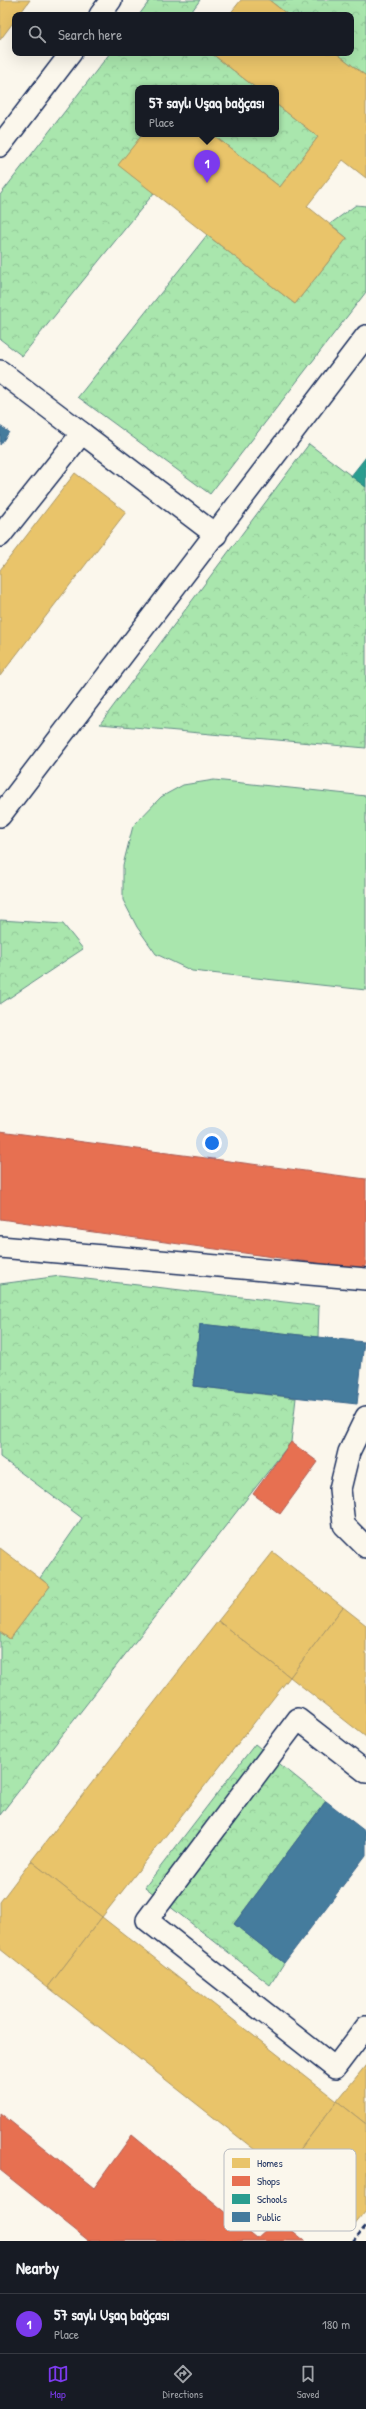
<!DOCTYPE html>
<meta charset="utf-8">
<style>
body{margin:0;font-family:"Patrick Hand",sans-serif;background:#242831;color:#f1f3f6}
.you{position:absolute;left:212px;top:1143px;width:14px;height:14px;margin:-10px;border:3px solid #fff;border-radius:50%;background:#1a73e8;box-shadow:0 0 0 6px #1a73e833}
.badge{display:grid;place-items:center;width:26px;height:26px;border-radius:50%;background:#7c3aed;color:#fff;font-size:13px;font-weight:700}
.pin{position:absolute;translate:-50% -33px;filter:drop-shadow(0 1px 2px #0008)}
.pin::after{content:'';position:absolute;top:21px;width:14px;height:12px;background:inherit;clip-path:polygon(0 0,100% 0,50% 100%)}
.popup{position:absolute;left:135px;top:85px;width:144px;height:52px;box-sizing:border-box;display:grid;place-content:center;border-radius:8px;background:#171b24;filter:drop-shadow(0 1px 3px #0005);font-size:13px;white-space:nowrap;color:#9ea1a6}
.popup b{font-size:15px;color:#f1f3f6}
.popup::after{content:'';position:absolute;left:50%;top:100%;margin-left:-8px;border:8px solid transparent;border-top-color:#171b24}
.list{margin:0;padding:0;list-style:none}
h2{display:flex;justify-content:space-between;align-items:center;height:52px;margin:0;padding:0 16px;font-size:17px}
h2 small{font-size:13px;font-weight:400;color:#9ea1a6}
.list li{display:grid;grid-template-columns:26px 1fr auto;gap:12px;align-items:center;box-sizing:border-box;height:60px;padding:0 16px;border-top:1px solid #363941}
.list b{display:block;font-size:15px;white-space:nowrap}
.list p{margin:0;font-size:13px;white-space:nowrap;color:#9ea1a6}
.list em{font-size:13px;font-style:normal;color:#9ea1a6}
.icon{flex:none;width:22px;height:22px;fill:none;stroke:currentColor;stroke-width:2;stroke-linecap:round;stroke-linejoin:round}
.map{position:relative;flex:none;width:366px;height:2241px;overflow:hidden}
.search{position:absolute;background:#171b24;box-shadow:0 4px 16px #0002;left:12px;right:12px;top:12px;height:44px;display:flex;align-items:center;gap:10px;box-sizing:border-box;padding:0 14px;border-radius:8px;color:#9ea1a6;font-size:15px}
.sheet{height:112px;background:#171b24}
nav{display:flex;justify-content:space-around;align-items:center;box-sizing:border-box;height:56px;border-top:1px solid #363941;background:#171b24;font-size:11px;color:#9ea1a6}
nav a{display:grid;justify-items:center;gap:2px}
nav .on{color:#7c3aed}
.map>svg:first-child{display:block}
.forest{fill:url(#forest-crowns);stroke:#628a86}
.green{fill:#a9e6ad;stroke:#628a86}
.homes{fill:#e9c46a;stroke:#ab9766}
.shops{fill:#e76f51;stroke:#aa5c55}
.schools{fill:#2a9d8f;stroke:#267c80}
.public{fill:#457b9d;stroke:#38648a}
.lines{fill:none;stroke-linecap:round;stroke-linejoin:round}
.lane-casing{stroke:#1b2f5e;stroke-width:24}
.path{stroke:#1b2f5e;stroke-width:2.5;stroke-dasharray:4 3;stroke-linecap:butt}
.lane{stroke:#fbf7ec;stroke-width:21}
.key{fill:#fbf7ec;stroke:#b8bbc1;stroke-width:1}
.key-label{font-size:11px;fill:#1b2f5e}
</style>
<div class="map">
<svg width="366" height="2241" viewBox="0 0 366 2241">
<defs>
<pattern id="forest-crowns" width="20" height="18" patternUnits="userSpaceOnUse"><rect width="20" height="18" fill="#a9e6ad"/><path d="M2 6a3 3 0 1 1 6 0M12 15a3 3 0 1 1 6 0" fill="none" stroke="#91c697"/></pattern>
</defs>
<rect width="100%" height="100%" fill="#fbf7ec"/>
<filter id="ink" filterUnits="userSpaceOnUse"><feTurbulence type="fractalNoise" baseFrequency=".025" numOctaves="2"/><feDisplacementMap in="SourceGraphic" scale="8" xChannelSelector="R" yChannelSelector="G"/><feConvolveMatrix kernelMatrix="1 2 1 2 8 2 1 2 1" color-interpolation-filters="sRGB"/></filter>
<g filter="url(#ink)">
<g class="forest">
<path d="M150 0H200L189 15H139Z"/>
<path d="M269 0H366V76L336 53H351V15H288Z"/>
<path d="M110 53H211L256 88H138V134H143L119 165 154 193 22 356 0 339V195Z"/>
<path d="M276 104 318 137 280 187 212 134H276Z"/>
<path d="M356 205 366 206V292L210 494 78 397 207 235 295 304 347 238 330 224Z"/>
<path d="M309 444 366 487V748L100 724Z"/>
<path d="M0 920 63 924 83 949 0 1004Z"/>
<path d="M60 1276 319 1306 318 1337 200 1324 193 1386 296 1398 291 1442 0 1815V1632L10 1639 50 1586 40 1578 82 1518 0 1457V1284Z"/>
<path d="M255 1744 326 1801 234 1924 284 1963 270 1985 145 1887Z"/>
</g>
<path class="green" d="M214 780 366 796V990L192 971 156 954 137 927 123 900V865L133 826 161 797 183 785Z"/>
<g class="homes">
<path d="M0 0H30L19 15H15V20L0 40Z"/>
<path d="M241 0H269L288 15H229Z"/>
<path d="M211 53H336L366 76V178L343 160 307 206 347 238 295 304 118 165 143 134H212L280 187 318 137 276 104V88H256Z"/>
<path d="M75 473 126 512 0 676V570Z"/>
<path d="M0 1548 50 1586 10 1639 0 1632Z"/>
<path d="M273 1552 343 1607 290 1677 218 1621Z"/>
<path d="M343 1607 366 1625V1737L290 1677Z"/>
<path d="M218 1621 290 1677 102 1917 31 1861Z"/>
<path d="M31 1861 102 1917 48 1987 0 1949V1902Z"/>
<path d="M102 1917 337 2101 283 2172 48 1987Z"/>
<path d="M366 2065V2124L337 2101Z"/>
<path d="M337 2101 366 2124V2211L353 2227 283 2172Z"/>
</g>
<g class="shops">
<path d="M0 1131 366 1179V1270L0 1219Z"/>
<path d="M291 1442 318 1462 280 1514 253 1494Z"/>
<path d="M0 2113 94 2188 132 2135 257 2238 278 2219 305 2241H89L0 2170Z"/>
</g>
<path class="schools" d="M366 457V487L351 476Z"/>
<g class="public">
<path d="M0 426 9 432 0 445Z"/>
<path d="M200 1324 364 1342 357 1404 193 1386Z"/>
<path d="M326 1801 366 1832V1855L284 1963 234 1924Z"/>
</g>
<g class="lines">
<g class="lane-casing">
<g id="lane">
<path d="M100 15 111 0"/>
<path d="M0 146 71 53"/>
<path d="M0 371 82 433"/>
<path d="M0 536 82 433 216 535"/>
<path d="M0 816 366 336"/>
<path d="M0 1247 366 1279"/>
<path d="M366 1417 349 1452 340 1489 344 1525 366 1547"/>
<path d="M366 1772 298 1719 147 1920 335 2068 366 2027"/>
</g>
</g>
<path class="path" d="M353 2241 366 2226"/>
<use href="#lane" class="lane"/>
</g>
</g>
<rect x="224" y="2149" width="132" height="82" rx="6" class="key"/>
<rect x="232" y="2158" width="18" height="10" fill="#e9c46a"/>
<rect x="232" y="2176" width="18" height="10" fill="#e76f51"/>
<rect x="232" y="2194" width="18" height="10" fill="#2a9d8f"/>
<rect x="232" y="2212" width="18" height="10" fill="#457b9d"/>
<g class="key-label">
<text x="257" y="2167">Homes</text>
<text x="257" y="2185">Shops</text>
<text x="257" y="2203">Schools</text>
<text x="257" y="2221">Public</text>
</g>
</svg>
<div class="you"></div>
<div class="pin badge" style="left:207px;top:183px">1</div>
<div class="popup"><b>57 saylı Uşaq bağçası</b>Place</div>
<div class="search"><svg class="icon" aria-label="search" viewBox="0 0 24 24"><circle cx="10" cy="10" r="6"/><path d="M15 15l6 6"/></svg>Search here</div>
</div>
<section class="sheet">
<h2>Nearby<small></small></h2>
<ul class="list">
<li><span class="badge">1</span><div><b>57 saylı Uşaq bağçası</b><p>Place</p></div><em>180 m</em></li>
</ul>
</section>
<nav>
<a class="on"><svg class="icon" aria-label="map" viewBox="0 0 24 24"><path d="M3 6l6-2 6 2 6-2v14l-6 2-6-2-6 2zM9 4v14M15 6v14"/></svg>Map</a>
<a><svg class="icon" aria-label="directions" viewBox="0 0 24 24"><path d="M12 3l9 9-9 9-9-9zM9 14v-3h6M13 9l2 2-2 2"/></svg>Directions</a>
<a><svg class="icon" aria-label="saved" viewBox="0 0 24 24"><path d="M7 4h10v16l-5-4-5 4z"/></svg>Saved</a>
</nav>
